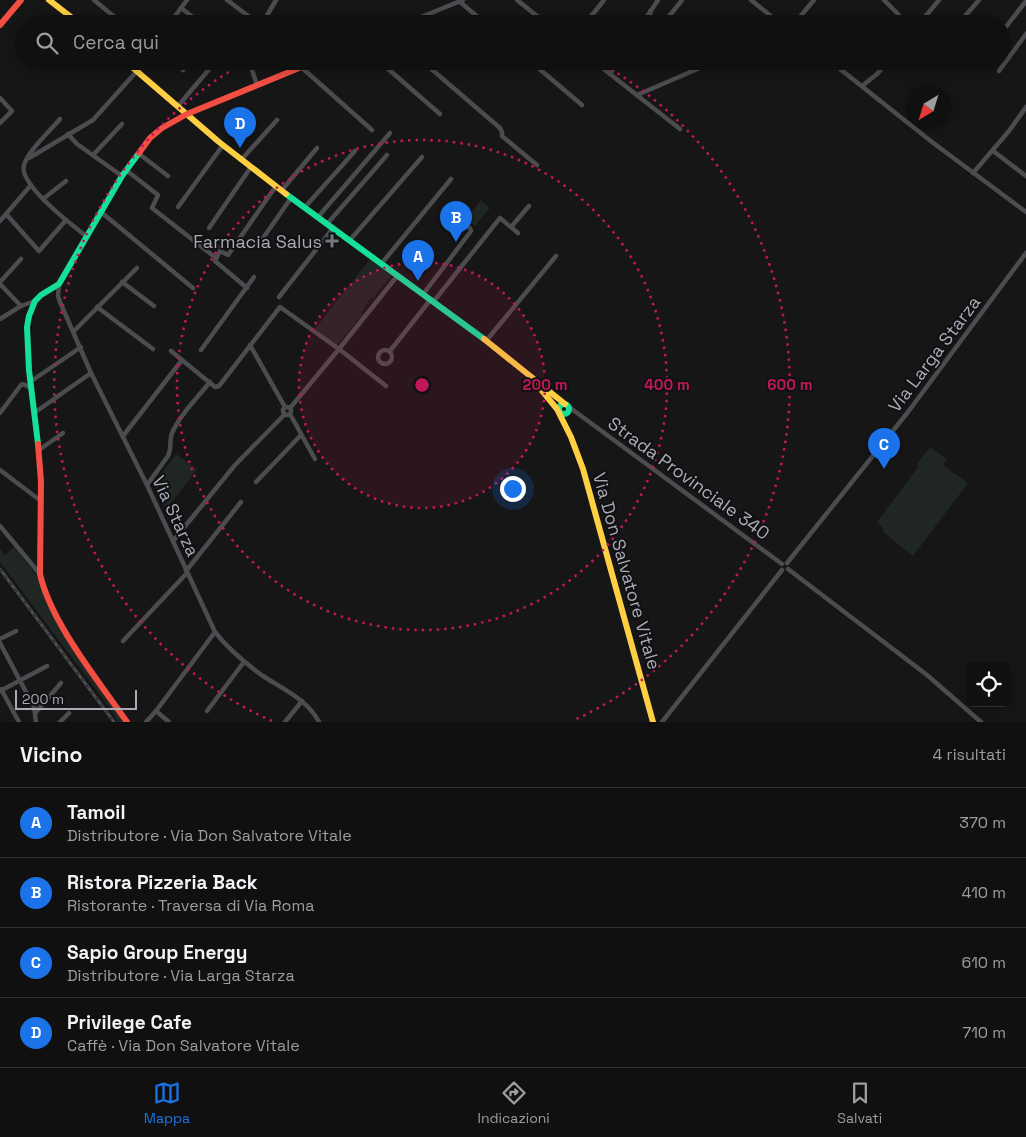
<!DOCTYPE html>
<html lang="it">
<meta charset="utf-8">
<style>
body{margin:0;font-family:"Space Grotesk",sans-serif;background:#191919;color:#f1f3f6}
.controls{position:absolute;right:15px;bottom:15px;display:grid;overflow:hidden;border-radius:8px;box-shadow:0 2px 12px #0003}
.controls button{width:45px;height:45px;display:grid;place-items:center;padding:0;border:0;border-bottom:1px solid #303030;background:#101010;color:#f1f3f6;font:25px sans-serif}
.compass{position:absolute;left:906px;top:85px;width:45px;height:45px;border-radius:50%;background:#101010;box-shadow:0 2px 12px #0003;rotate:218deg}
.scale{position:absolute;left:15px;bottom:12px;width:122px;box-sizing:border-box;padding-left:5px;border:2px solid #a9abb6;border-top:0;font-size:14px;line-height:18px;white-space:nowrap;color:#a9abb6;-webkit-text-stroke:4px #111012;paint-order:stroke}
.you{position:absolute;left:512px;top:488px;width:18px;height:18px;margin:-12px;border:4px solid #fff;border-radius:50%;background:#1a73e8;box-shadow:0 0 0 8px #1a73e833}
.badge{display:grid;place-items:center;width:32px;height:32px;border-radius:50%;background:#1a73e8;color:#fff;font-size:16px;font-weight:700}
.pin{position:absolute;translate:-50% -41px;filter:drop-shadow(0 1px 2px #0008)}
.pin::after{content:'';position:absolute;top:26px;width:18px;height:15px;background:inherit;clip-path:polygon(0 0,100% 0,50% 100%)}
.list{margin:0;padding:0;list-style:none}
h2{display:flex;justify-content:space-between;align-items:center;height:65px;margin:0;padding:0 20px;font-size:21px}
h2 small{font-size:16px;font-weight:400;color:#9c9d9f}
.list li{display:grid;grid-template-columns:32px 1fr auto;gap:15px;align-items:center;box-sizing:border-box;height:70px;padding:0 20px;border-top:1px solid #303030}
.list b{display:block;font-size:19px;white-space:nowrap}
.list p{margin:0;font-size:16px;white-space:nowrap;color:#9c9d9f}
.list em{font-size:16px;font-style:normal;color:#9c9d9f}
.icon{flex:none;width:28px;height:28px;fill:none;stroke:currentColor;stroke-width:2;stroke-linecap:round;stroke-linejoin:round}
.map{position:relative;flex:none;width:1026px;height:722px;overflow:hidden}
.search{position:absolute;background:#101010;box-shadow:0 2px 12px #0003;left:15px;right:15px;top:15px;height:55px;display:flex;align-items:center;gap:12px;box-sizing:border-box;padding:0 18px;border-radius:28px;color:#9c9d9f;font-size:19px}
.sheet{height:345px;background:#101010}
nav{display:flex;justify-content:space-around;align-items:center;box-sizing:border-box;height:70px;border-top:1px solid #303030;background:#101010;font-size:14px;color:#9c9d9f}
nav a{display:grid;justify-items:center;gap:2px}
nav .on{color:#1a73e8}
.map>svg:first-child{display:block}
.green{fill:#202622}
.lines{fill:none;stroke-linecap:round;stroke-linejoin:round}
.street{stroke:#4b4c4f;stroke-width:4.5}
.fast{stroke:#16e098;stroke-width:6}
.slow{stroke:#ffcf43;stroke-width:6}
.jam{stroke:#f24e42;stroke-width:6}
.rail-casing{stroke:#4c4d4f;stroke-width:3}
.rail{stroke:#111012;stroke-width:1;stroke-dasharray:4;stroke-linecap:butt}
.ring{fill:none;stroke:#c2185b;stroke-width:2.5;stroke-dasharray:2.5 5}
.poi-dot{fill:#76777e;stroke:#111012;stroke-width:2}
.labels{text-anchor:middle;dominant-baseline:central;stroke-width:4;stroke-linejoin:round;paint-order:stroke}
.poi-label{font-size:18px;fill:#a9abb6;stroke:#111012;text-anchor:end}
.street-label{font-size:18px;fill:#a9abb6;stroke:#111012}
.centre{fill:#c2185b;stroke:#111012;stroke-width:2.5}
.ring-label{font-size:15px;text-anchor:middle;font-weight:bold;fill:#c2185b;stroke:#111012;stroke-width:4;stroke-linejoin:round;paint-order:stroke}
</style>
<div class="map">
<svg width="1026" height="722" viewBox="0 0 1026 722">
<rect width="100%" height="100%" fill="#161616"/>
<g class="green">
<path d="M481 200 490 208 475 226 466 219Z"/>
<path d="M370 259 392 275 373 298 371 297 361 312 363 314 337 345 315 329Z"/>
<path d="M930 447 947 459 943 465 968 483 913 556 883 532 882 527 877 522 919 466 917 464Z"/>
<path d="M176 454 197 469 166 510 154 483Z"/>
<path d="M14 547 39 579 41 586 124 722H118L110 708 0 562V549L5 555Z"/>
</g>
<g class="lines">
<g class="street">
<path d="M94 0 123 24"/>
<path d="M227 0 259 24"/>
<path d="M517 0 547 24"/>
<path d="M751 0 781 24"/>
<path d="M884 0 897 13 905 24"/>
<path d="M459 1 486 24"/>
<path d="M181 8 202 24"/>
<path d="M650 11 651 17 659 24"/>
<path d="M59 24 70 15"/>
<path d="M169 24 187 0"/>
<path d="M262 24 276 0"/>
<path d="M404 24 463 0"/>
<path d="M585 24 604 0"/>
<path d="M642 24 658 0"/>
<path d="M663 24 682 0"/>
<path d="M794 24 814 0"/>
<path d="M919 24 939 0"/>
<path d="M958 24 979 0"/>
<path d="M1002 32 1026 1"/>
<path d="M249 61 257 85"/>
<path d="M379 61 440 114"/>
<path d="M422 61 500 128 502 132V136L537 165"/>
<path d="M530 61 582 105"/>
<path d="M594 61 610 74 618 61"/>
<path d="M830 61 932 142 1026 212"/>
<path d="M301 67 372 130"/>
<path d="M135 70 141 61"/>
<path d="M183 70 191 61"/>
<path d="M999 71 1026 34"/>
<path d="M610 74 680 129"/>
<path d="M862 86 877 74 888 61"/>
<path d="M637 95 716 61"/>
<path d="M0 98 12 111 0 123"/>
<path d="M178 106 211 67"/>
<path d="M60 119C50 131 28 151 24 165 18 184 72 225 86 236"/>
<path d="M68 134 77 144 122 176"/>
<path d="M993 151 1026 176"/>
<path d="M138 153 168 176"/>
<path d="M93 155 122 124"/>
<path d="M29 158 93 120 137 71"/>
<path d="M241 160 277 120"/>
<path d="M126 170 158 195 152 208 216 258"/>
<path d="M973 173 1009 131 1026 107"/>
<path d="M282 190 317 148"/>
<path d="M43 199 66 181"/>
<path d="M178 207 223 145"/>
<path d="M305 207 355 151"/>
<path d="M101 212 193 288"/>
<path d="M6 214 39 251 66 220"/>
<path d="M318 217 390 133"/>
<path d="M0 221 31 185"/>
<path d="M327 224 387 155"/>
<path d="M511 227 529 206"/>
<path d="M209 228 251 167"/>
<path d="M350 240 422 157"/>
<path d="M261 241 291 198"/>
<path d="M382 263 451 179"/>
<path d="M0 282 21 259"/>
<path d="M122 282 154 306"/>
<path d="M0 284 21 306"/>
<path d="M59 284 58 296 60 302 91 373 147 485 215 632C229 650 245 663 263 676 283 689 308 700 319 722"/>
<path d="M247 288 215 261 220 251 228 255 276 186"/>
<path d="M424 293 471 231 470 228 453 213"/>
<path d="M279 297 333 228"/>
<path d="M434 301 500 218 518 233"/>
<path d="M97 307 153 349"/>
<path d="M0 319 21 306 35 301"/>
<path d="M74 331 137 268"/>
<path d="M486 341 556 256"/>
<path d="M250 345 285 407"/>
<circle cx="385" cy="357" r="7"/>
<path d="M201 350 254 277"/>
<path d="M171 351 215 387 219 386 280 307 339 349 398 275"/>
<path d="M390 351 431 299"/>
<path d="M30 382 81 347"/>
<circle cx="287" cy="411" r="4"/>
<path d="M569 407 782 564"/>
<path d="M290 408 339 349 386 386"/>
<path d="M0 413 21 385 23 384 31 388"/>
<path d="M34 413 91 373"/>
<path d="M290 414 315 459"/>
<path d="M123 436 182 360"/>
<path d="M39 450 63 433"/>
<path d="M0 470 41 501"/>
<path d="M256 482 301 435"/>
<path d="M147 485 168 456C172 448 169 441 172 433 180 415 197 398 210 382"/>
<path d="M0 526 40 574"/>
<path d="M173 541 235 465 285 414"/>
<path d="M787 563 908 412 1026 253"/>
<path d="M788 569 927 675 981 722"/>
<path d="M186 571 241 502"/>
<path d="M0 639 16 631"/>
<path d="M123 641 187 573"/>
<path d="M0 643 34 707 36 722"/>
<path d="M1 689 19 722"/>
<path d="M0 691 47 666"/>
<path d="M156 711 169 722"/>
<path d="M207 711 244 662"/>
<path d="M36 712 61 683"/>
<path d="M60 722 69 713"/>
<path d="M146 722 156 711 215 632"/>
<path d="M285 722 302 701"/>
<path d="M662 722 782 570"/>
</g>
<g class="fast">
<path d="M286 194 484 339"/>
<circle cx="564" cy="409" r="5"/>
<path d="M38 444 29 370 27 327 29 316 35 301 41 295 59 284 122 176 139 153"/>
</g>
<g class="slow">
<path d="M49 0 80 24"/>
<path d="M125 61 219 142 286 194"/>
<path d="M484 339 565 404"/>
<path d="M539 387 557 409 571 437 583 469 653 722"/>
</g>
<g class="jam">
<path d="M0 25 21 0"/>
<path d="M139 153 150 138 162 128 187 114 316 61"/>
<path d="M38 444 41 482 40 574C51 623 98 680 127 722"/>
</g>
<g class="rail-casing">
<path id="rail" d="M0 569 114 722"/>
</g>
<use href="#rail" class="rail"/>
</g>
<circle cx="422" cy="385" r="123" fill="#c2185b" fill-opacity=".12"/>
<g class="ring">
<circle cx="422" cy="385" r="123"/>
<circle cx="422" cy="385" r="245"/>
<path d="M272 721A368 368 0 0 1 246 62M355 23A368 368 0 0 1 489 23M598 62A368 368 0 0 1 572 721"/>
</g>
<path class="poi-dot" d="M329.5 233.5h5v5h5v5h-5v5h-5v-5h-5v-5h5z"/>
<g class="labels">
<g class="poi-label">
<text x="322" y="241">Farmacia Salus</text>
</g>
<g class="street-label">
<text transform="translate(934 354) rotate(-53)">Via Larga Starza</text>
<text transform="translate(689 478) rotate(36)">Strada Provinciale 340</text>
<text transform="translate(176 516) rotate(65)">Via Starza</text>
<text transform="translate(627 571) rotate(74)">Via Don Salvatore Vitale</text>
</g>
</g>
<circle cx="422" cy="385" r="8" class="centre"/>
<g class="ring-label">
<text x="545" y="390">200 m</text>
<text x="667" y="390">400 m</text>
<text x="790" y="390">600 m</text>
</g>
</svg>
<div class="controls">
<button><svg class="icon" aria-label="locate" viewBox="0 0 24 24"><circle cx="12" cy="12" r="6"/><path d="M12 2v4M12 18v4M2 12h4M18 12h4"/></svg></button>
</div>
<svg class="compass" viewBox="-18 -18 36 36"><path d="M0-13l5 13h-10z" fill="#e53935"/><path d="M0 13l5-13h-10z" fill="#9c9d9f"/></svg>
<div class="scale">200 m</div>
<div class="you"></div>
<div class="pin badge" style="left:418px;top:281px">A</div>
<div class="pin badge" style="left:456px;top:242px">B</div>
<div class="pin badge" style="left:884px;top:469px">C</div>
<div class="pin badge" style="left:240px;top:148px">D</div>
<div class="search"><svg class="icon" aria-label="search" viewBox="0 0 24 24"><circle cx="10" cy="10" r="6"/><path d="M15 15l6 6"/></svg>Cerca qui</div>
</div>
<section class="sheet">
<h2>Vicino<small>4 risultati</small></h2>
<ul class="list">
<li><span class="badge">A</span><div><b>Tamoil</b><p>Distributore · Via Don Salvatore Vitale</p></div><em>370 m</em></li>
<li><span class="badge">B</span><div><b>Ristora Pizzeria Back</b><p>Ristorante · Traversa di Via Roma</p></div><em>410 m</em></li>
<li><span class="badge">C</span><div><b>Sapio Group Energy</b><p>Distributore · Via Larga Starza</p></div><em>610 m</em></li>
<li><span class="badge">D</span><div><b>Privilege Cafe</b><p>Caffè · Via Don Salvatore Vitale</p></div><em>710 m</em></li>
</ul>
</section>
<nav>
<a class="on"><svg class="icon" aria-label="map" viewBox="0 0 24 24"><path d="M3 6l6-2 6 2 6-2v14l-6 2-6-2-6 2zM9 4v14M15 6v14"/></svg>Mappa</a>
<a><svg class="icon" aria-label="directions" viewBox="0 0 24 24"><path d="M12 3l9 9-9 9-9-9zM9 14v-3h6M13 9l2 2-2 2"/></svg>Indicazioni</a>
<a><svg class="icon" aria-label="saved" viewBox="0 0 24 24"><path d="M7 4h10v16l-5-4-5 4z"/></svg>Salvati</a>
</nav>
